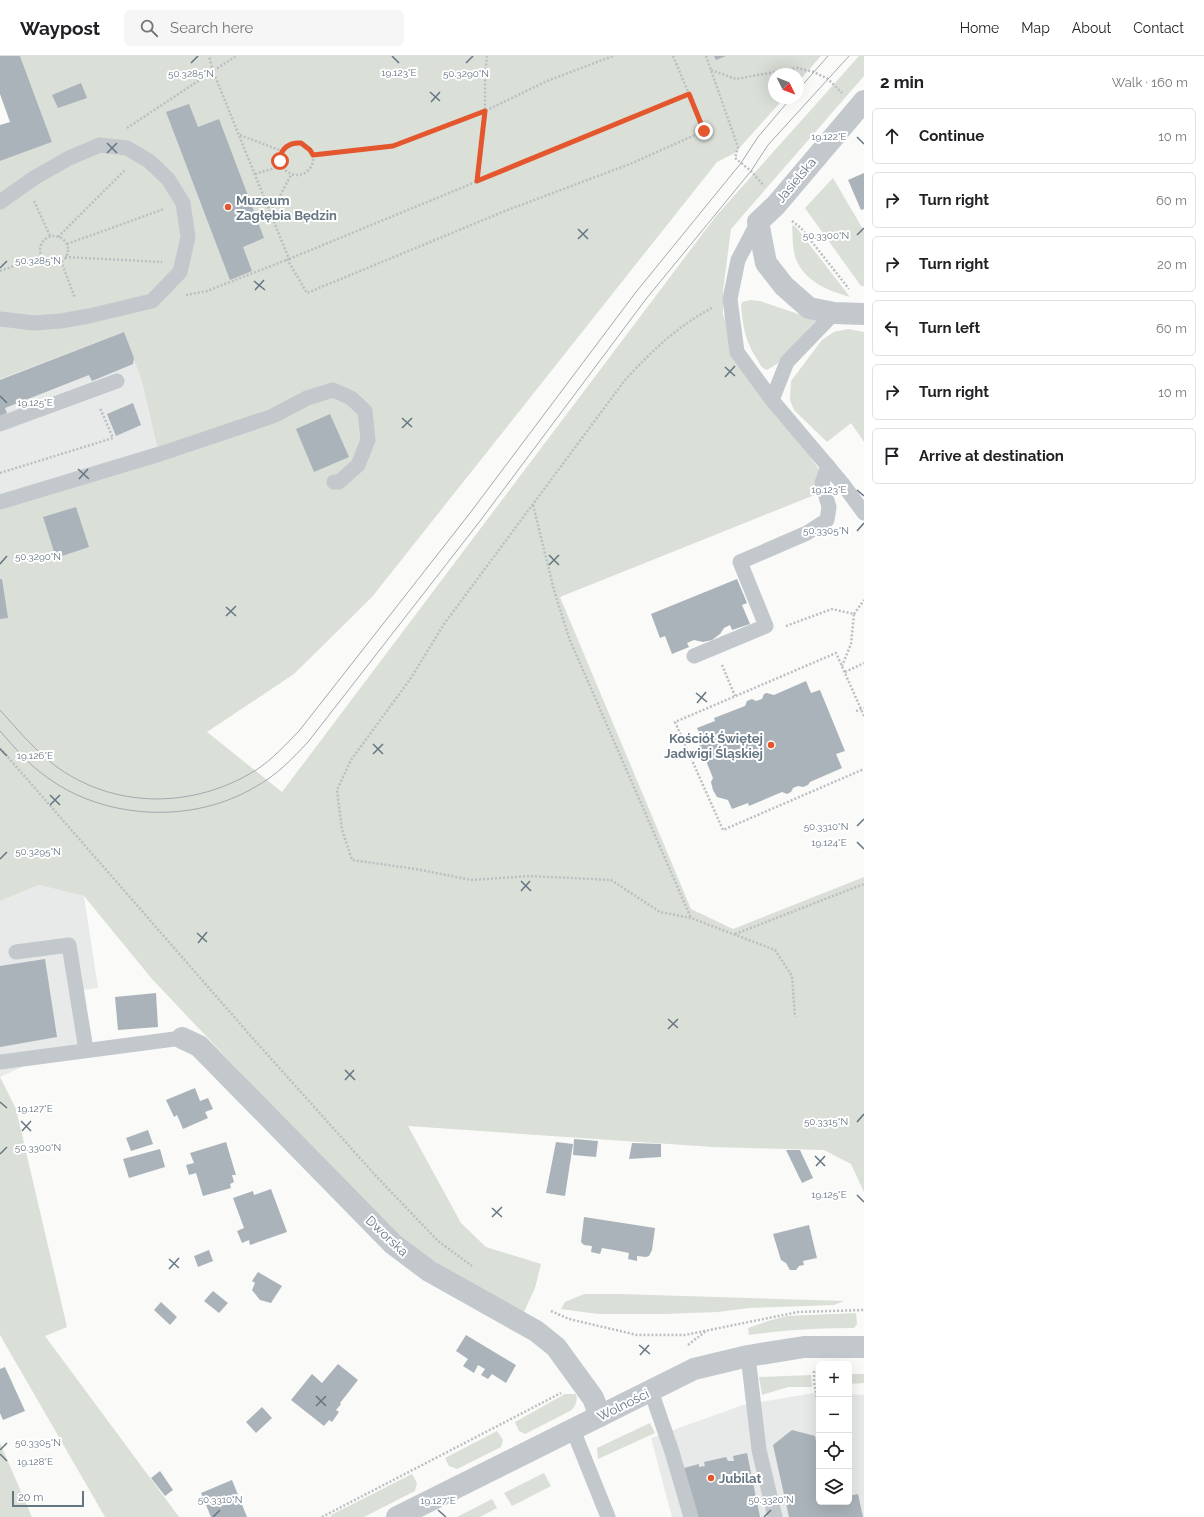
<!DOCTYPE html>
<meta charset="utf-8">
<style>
body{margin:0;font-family:Raleway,sans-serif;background:#f6f6f6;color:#202124}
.controls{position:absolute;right:12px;bottom:12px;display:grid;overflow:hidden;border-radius:6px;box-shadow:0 4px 16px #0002}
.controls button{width:36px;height:36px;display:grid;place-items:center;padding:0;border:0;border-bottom:1px solid #e0e0e0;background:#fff;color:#202124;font:20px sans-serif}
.compass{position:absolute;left:768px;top:12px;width:36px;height:36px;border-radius:50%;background:#fff;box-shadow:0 4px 16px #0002;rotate:133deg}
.scale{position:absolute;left:12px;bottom:10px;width:72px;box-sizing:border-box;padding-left:4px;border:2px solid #657683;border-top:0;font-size:11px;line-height:14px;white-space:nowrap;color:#657683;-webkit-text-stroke:3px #fff;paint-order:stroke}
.stop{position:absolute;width:12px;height:12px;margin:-9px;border:3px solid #e4572e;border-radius:50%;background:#fff}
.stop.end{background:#e4572e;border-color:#fff;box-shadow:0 1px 4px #0008}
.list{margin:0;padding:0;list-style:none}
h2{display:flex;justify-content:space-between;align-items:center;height:52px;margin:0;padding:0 16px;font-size:17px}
h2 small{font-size:13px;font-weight:400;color:#757577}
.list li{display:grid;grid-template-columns:26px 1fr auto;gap:12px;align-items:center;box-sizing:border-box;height:56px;margin:0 8px 8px;padding:0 8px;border:1px solid #e0e0e0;border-radius:6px}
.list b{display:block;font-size:15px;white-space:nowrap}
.list em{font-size:13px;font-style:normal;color:#757577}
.icon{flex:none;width:22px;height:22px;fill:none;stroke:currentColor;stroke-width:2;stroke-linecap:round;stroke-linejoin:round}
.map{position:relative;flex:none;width:864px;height:1461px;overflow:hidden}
header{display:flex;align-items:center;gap:24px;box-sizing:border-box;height:56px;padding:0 20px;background:#fff;border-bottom:1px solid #e0e0e0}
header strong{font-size:19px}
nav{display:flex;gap:22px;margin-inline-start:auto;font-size:14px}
.search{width:280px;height:36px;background:#f6f6f6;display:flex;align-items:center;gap:10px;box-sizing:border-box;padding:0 14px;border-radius:6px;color:#757577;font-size:15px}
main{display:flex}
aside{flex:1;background:#fff}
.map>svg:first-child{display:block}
.built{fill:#e8e9e9}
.green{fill:#dadfd7}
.building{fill:#aab3b9}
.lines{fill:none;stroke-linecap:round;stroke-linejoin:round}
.path{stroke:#bbbfc2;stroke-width:2.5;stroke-dasharray:2 2;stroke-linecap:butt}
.service{stroke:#c3c8cc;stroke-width:15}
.minor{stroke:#c3c8cc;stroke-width:22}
.tertiary{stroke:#c3c8cc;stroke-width:22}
.tram{stroke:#a2aab0;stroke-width:1}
.route{stroke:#e4572e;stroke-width:5}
.ticks{fill:none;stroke:#657683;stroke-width:1.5}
.poi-dot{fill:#e4572e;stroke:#fff;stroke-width:1.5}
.labels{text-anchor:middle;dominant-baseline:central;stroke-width:4;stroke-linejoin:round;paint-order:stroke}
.street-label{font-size:13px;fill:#657683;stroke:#fff}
.poi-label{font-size:13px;font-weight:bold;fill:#657683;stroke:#fff;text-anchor:start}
.ticks-label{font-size:10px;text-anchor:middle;fill:#657683;stroke:#fff;stroke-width:4;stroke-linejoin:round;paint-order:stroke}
</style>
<header>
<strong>Waypost</strong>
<div class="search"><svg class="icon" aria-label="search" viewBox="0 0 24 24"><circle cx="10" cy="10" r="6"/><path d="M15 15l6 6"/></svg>Search here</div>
<nav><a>Home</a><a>Map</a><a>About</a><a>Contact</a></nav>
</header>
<main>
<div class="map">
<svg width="864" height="1461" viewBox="0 0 864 1461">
<rect width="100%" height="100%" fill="#fafaf8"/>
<g class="built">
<path d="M124 276 142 326 157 392 0 438V323Z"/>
<path d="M39 829 84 840 98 932 83 934 95 999 26 1009 0 1021V845Z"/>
<path d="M814 1337H819V1446H849V1338L864 1339V1461H672L651 1382 743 1349Z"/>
</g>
<g class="green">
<path d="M20 0H821L798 26V18H774V42H784L735 97 717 106 372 541 294 618 207 676 282 736 716 160 859 0H864V20L731 173 723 235V258L735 293 832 432 560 541 691 853 733 873 864 821V1136L851 1108 824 1094 713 1091 408 1070 461 1167 486 1191 541 1208 535 1232 522 1260 399 1184 152 923 84 840 39 829 0 845V438L157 391 142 326 124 276 0 323V105L52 86Z"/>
<path d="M833 122 864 175V230H861L805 152Z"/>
<path d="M792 169 796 171 850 241C829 235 805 226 796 203 792 192 793 180 792 169Z"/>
<path d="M750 244 760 245 816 264 777 308 767 314C761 312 760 308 757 303 745 285 743 271 741 250L742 246Z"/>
<path d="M848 273 864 276V386L851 367 827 386 794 354 790 344 791 325 822 284 834 276Z"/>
<path d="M0 1021 16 1053 67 1271 45 1280 179 1461H105L0 1279Z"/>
<path d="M584 1238H620L844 1245 834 1249 749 1252 718 1256 663 1258H598L561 1253 565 1246Z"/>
<path d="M856 1257 857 1268 854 1272C818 1272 784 1274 749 1279L748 1272 768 1265 787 1260Z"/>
<path d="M849 1318H864V1327L849 1328Z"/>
<path d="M811 1319 812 1331H788L762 1339 759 1321Z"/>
<path d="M565 1338H576C578 1345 575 1351 570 1355L525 1378 519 1375 515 1366Z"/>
<path d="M650 1367 655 1377 598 1403 597 1392Z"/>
<path d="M497 1375 503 1384 501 1391 457 1413 449 1410 445 1402Z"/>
<path d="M0 1387 32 1461H0Z"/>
<path d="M544 1417 551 1430 512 1450 504 1437Z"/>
<path d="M412 1418 417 1427 415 1435 364 1461H331V1459Z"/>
<path d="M492 1443 497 1452 480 1461H457Z"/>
</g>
<g class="building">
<path d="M0 0H20L52 86 0 105V69L10 66 0 38Z"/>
<path d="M714 0H726L716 4Z"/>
<path d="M81 27 87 42 58 52 52 39Z"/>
<path d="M189 48 198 71 219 63 264 182 243 191 252 215 230 224 166 56Z"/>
<path d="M864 117V153L861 154 848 124Z"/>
<path d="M124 276 134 302 133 308 92 325 89 319 5 352 7 357 0 360V324Z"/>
<path d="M133 347 141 369 116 380 107 358Z"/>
<path d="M330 358 349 401 314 416 296 373Z"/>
<path d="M76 451 89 491 56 502 43 461Z"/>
<path d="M0 523H2L8 562 0 563Z"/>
<path d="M737 523 747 547 742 549 750 568 732 574 730 569 724 572 720 578 712 584 703 586 694 584 687 587 689 591 672 598 665 580 660 582 651 558Z"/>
<path d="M806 625 811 637 820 634 845 695 836 698 842 712 810 726 808 729 803 731 798 730 793 732 791 736 787 738 782 736 749 750 748 747 732 753 728 744 717 741 713 734 711 726 713 722 697 683 701 682 697 672 715 665 714 662 745 650 747 645 752 643 756 645 762 643 764 638 767 637 774 639Z"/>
<path d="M45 903 57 981 0 991V910Z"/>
<path d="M156 937 158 971 118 974 115 941Z"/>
<path d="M195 1032 200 1045 208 1042 213 1053 205 1056 208 1062 183 1073 177 1059 174 1061 166 1044Z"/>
<path d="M148 1074 153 1088 131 1095 126 1082Z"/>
<path d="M574 1083 598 1085 596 1101 573 1099Z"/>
<path d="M226 1086 236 1119H232L234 1126 230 1128 231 1132 203 1140 196 1117 189 1119 186 1109 194 1107 190 1097Z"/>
<path d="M556 1086 573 1088 565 1140 546 1137Z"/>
<path d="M632 1087 661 1088V1101L629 1103Z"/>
<path d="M160 1093 165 1111 129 1122 123 1103Z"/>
<path d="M786 1094H800L813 1122 802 1127Z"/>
<path d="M271 1133 287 1176 250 1189 249 1184 242 1187 237 1175 244 1172 233 1142 253 1135 254 1139Z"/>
<path d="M584 1161 655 1172 652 1194 649 1200 646 1201 637 1200V1205L628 1203 629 1197 614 1194 602 1192 600 1198 591 1196 592 1190 584 1189 581 1186Z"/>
<path d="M809 1169 817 1202 803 1205 804 1209 799 1210 796 1214H790L786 1207 781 1204 773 1178Z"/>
<path d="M209 1194 213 1205 198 1211 194 1200Z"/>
<path d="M258 1216 282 1230 271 1247 260 1244 252 1234 255 1227 252 1225Z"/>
<path d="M213 1235 228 1247 219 1257 204 1245Z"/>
<path d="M161 1246 177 1261 170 1269 154 1254Z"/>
<path d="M466 1279 516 1309 506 1327 492 1318 488 1323 481 1319 485 1313 478 1309 474 1317 463 1310 468 1303 456 1295Z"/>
<path d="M338 1308 358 1324 340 1347 341 1348 336 1354 339 1356 332 1366 329 1364 324 1370 291 1344 312 1318 322 1327Z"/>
<path d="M5 1311 25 1355 3 1364 0 1357V1313Z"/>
<path d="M262 1351 272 1362 256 1377 246 1366Z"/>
<path d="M792 1374 815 1380 816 1385H819V1446H849V1440L858 1438 863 1461H789L773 1389Z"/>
<path d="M747 1397 760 1461H695L684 1412 699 1408V1411L705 1410 704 1406 726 1401 728 1405H734L733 1400Z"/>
<path d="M160 1415 173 1434 165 1440 151 1422Z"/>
<path d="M232 1424 247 1461H211L201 1437Z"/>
</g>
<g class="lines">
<g class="path">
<path d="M706 0 738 91 735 102 751 115 764 130"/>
<path d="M711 14 736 23 797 12 814 16 828 23 842 37"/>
<path d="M127 72 236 0"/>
<path d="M240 79 282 95"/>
<circle cx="297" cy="103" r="16"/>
<path d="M313 99 393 90 485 55 547 25 613 0"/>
<path d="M255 118 281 110"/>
<path d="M477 125 485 55V19L487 0"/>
<path d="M34 145 50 180"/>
<path d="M271 157 291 119"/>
<path d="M792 165 801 172 849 233"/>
<circle cx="54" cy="194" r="14"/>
<path d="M58 181 126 113"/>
<path d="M67 188 164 153"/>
<path d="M65 201 162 206"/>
<path d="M287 203 307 237 505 155 630 108 704 75 689 38"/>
<path d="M289 203 689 38 673 0"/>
<path d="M61 205 75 242"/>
<path d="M0 215 41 200"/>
<path d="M186 239 207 235 289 203 213 15 209 0"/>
<path d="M712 252C677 270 651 296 625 324L444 568 411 622 351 704 337 734 342 774 352 804 416 813 471 824 530 820 611 824 660 856 691 862 775 894 792 920 795 961"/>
<path d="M0 417 113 382 100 352"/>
<path d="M533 449 554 534 569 582 691 862"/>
<path d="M854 558 864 544"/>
<path d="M786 570 832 553 854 558 851 588 842 610"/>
<path d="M722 609 735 640"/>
<path d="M845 616 864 607"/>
<path d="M856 655 864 652"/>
<path d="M864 660 836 597 675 666 723 774 864 713"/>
<path d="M0 692 249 978 376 1120 438 1185 472 1210"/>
<path d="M735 878 864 828"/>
<path d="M551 1255 569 1263 637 1279H685L798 1256 864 1254"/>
<path d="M688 1289 706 1275"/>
<path d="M814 1315V1326L819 1353"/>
<path d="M322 1461 561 1337"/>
</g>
<g class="service">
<path d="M0 146 34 122 69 102 100 89 127 92 149 105 168 123 183 147 188 181 180 216 152 245 89 260 61 265 34 267 0 263"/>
<path d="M758 166 738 204 730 243 737 296 772 344 842 427 864 457"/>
<path d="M772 344 787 306 834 257"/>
<path d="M0 368 117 325"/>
<path d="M0 446 160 398 273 360 307 342 333 334 351 342 365 355 368 384 358 409 339 426H334"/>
<path d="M694 600 766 570 740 506 807 477 827 464 829 451 822 427 828 410"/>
<path d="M16 896 69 889 86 994"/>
<path d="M0 1006 182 982"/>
<path d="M748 1300 759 1394 775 1461"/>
<path d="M651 1335 672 1396 691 1461"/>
<path d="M573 1374 608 1461"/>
</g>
<g class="minor">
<path d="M864 45 776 149 758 166 766 207 784 230 809 252 834 257 864 258"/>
<path d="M182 982 199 990 393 1188 429 1215 536 1275 556 1291 593 1342 600 1360"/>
</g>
<path class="tertiary" d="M397 1461 694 1313 748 1300 804 1291H864"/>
<g class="tram">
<path d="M798 34 828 0"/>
<path d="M0 654C17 673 33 692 53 708 113 754 194 753 256 714 272 704 286 688 299 675L470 457 636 236 741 107 758 81 791 42"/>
<path d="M0 675C15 692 29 709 48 722 106 764 193 768 255 731 276 720 292 703 308 686L480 465 646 243 751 115 768 89 849 0"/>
</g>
</g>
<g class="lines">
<path class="route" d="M280 105C280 92 290 86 301 87L310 94 313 99 393 90 485 55 477 125 689 38 704 75"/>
</g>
<path class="ticks" d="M392 0 399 7M191 7 198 0M466 7 473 0M430 36 440 45M431 46 440 36M857 81 864 88M107 87 117 97M107 97 117 87M578 173 588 183M857 179 864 172M578 183 588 173M0 212 7 205M254 225 265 234M255 234 264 224M725 311 735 320M725 321 735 310M0 340 7 347M402 362 412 371M402 372 412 362M78 413 89 423M79 423 88 413M857 434 864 440M857 475 864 467M549 499 559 509M0 508 7 500M549 509 559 499M226 551 236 560M226 560 236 550M696 637 707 646M697 647 706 636M373 688 383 698M0 693 7 700M373 698 383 688M50 739 60 749M50 749 60 739M857 770 864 763M857 786 864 793M0 803 7 796M521 825 531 835M521 835 530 825M197 877 207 886M198 887 207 876M668 963 678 972M668 973 678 963M345 1014 355 1024M345 1024 354 1014M0 1046 7 1052M21 1065 31 1075M857 1066 864 1058M22 1075 31 1065M0 1098 7 1091M815 1100 825 1110M816 1110 825 1100M857 1139 864 1146M492 1152 502 1161M492 1161 502 1151M169 1203 179 1212M169 1213 179 1202M639 1289 650 1298M640 1299 649 1289M316 1340 326 1350M316 1350 326 1340M0 1394 7 1387M0 1398 7 1405M438 1454 446 1461M213 1461 220 1454M764 1461 771 1454"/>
<g class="poi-dot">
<circle cx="228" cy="151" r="4"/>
<circle cx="771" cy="689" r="4"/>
<circle cx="711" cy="1422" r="4"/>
</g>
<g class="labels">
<g class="street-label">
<text transform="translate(796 124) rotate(-50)">Jasielska</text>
<text transform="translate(387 1180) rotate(43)">Dworska</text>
<text transform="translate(623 1349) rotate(-26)">Wolności</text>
</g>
<g class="poi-label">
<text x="236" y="144">Muzeum<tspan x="236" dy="15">Zagłębia Będzin</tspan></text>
<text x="763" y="682" text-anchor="end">Kościół Świętej<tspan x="763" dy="15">Jadwigi Śląskiej</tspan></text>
<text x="719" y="1422">Jubilat</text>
</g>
</g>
<g class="ticks-label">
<text x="399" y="20">19.123°E</text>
<text x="466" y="21">50.3290°N</text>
<text x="191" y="21">50.3285°N</text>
<text x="829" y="84">19.122°E</text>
<text x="826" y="183">50.3300°N</text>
<text x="38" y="208">50.3285°N</text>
<text x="35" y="350">19.125°E</text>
<text x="829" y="437">19.123°E</text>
<text x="826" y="478">50.3305°N</text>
<text x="38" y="504">50.3290°N</text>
<text x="35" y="703">19.126°E</text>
<text x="826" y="774">50.3310°N</text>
<text x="829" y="790">19.124°E</text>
<text x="38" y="799">50.3295°N</text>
<text x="35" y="1056">19.127°E</text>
<text x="826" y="1069">50.3315°N</text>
<text x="38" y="1095">50.3300°N</text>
<text x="829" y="1142">19.125°E</text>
<text x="38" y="1390">50.3305°N</text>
<text x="35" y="1409">19.128°E</text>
<text x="220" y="1447">50.3310°N</text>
<text x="771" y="1447">50.3320°N</text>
<text x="438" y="1448">19.127°E</text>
</g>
</svg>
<div class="controls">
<button>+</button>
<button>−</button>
<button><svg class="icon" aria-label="locate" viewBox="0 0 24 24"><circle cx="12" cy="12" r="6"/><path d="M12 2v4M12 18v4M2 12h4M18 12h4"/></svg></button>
<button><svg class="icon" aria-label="layers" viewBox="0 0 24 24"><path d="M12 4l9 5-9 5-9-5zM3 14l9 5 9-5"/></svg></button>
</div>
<svg class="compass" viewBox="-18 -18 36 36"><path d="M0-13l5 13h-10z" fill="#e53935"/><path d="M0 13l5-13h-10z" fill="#757577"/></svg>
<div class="scale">20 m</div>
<div class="stop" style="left:280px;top:105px"></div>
<div class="stop end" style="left:704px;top:75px"></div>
</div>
<aside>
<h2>2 min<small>Walk · 160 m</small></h2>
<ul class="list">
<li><svg class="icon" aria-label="ahead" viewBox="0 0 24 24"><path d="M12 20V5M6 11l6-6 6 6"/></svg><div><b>Continue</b></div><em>10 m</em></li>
<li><svg class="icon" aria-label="right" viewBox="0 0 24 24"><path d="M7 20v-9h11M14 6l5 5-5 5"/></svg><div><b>Turn right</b></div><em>60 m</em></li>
<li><svg class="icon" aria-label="right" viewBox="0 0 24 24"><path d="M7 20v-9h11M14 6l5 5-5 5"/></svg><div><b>Turn right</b></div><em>20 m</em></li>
<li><svg class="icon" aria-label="left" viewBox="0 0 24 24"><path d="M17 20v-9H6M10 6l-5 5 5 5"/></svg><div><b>Turn left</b></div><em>60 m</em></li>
<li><svg class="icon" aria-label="right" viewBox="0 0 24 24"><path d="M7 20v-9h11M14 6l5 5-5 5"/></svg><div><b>Turn right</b></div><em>10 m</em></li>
<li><svg class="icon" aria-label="arrive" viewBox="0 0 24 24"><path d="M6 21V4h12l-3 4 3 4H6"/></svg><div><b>Arrive at destination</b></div></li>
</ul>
</aside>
</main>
